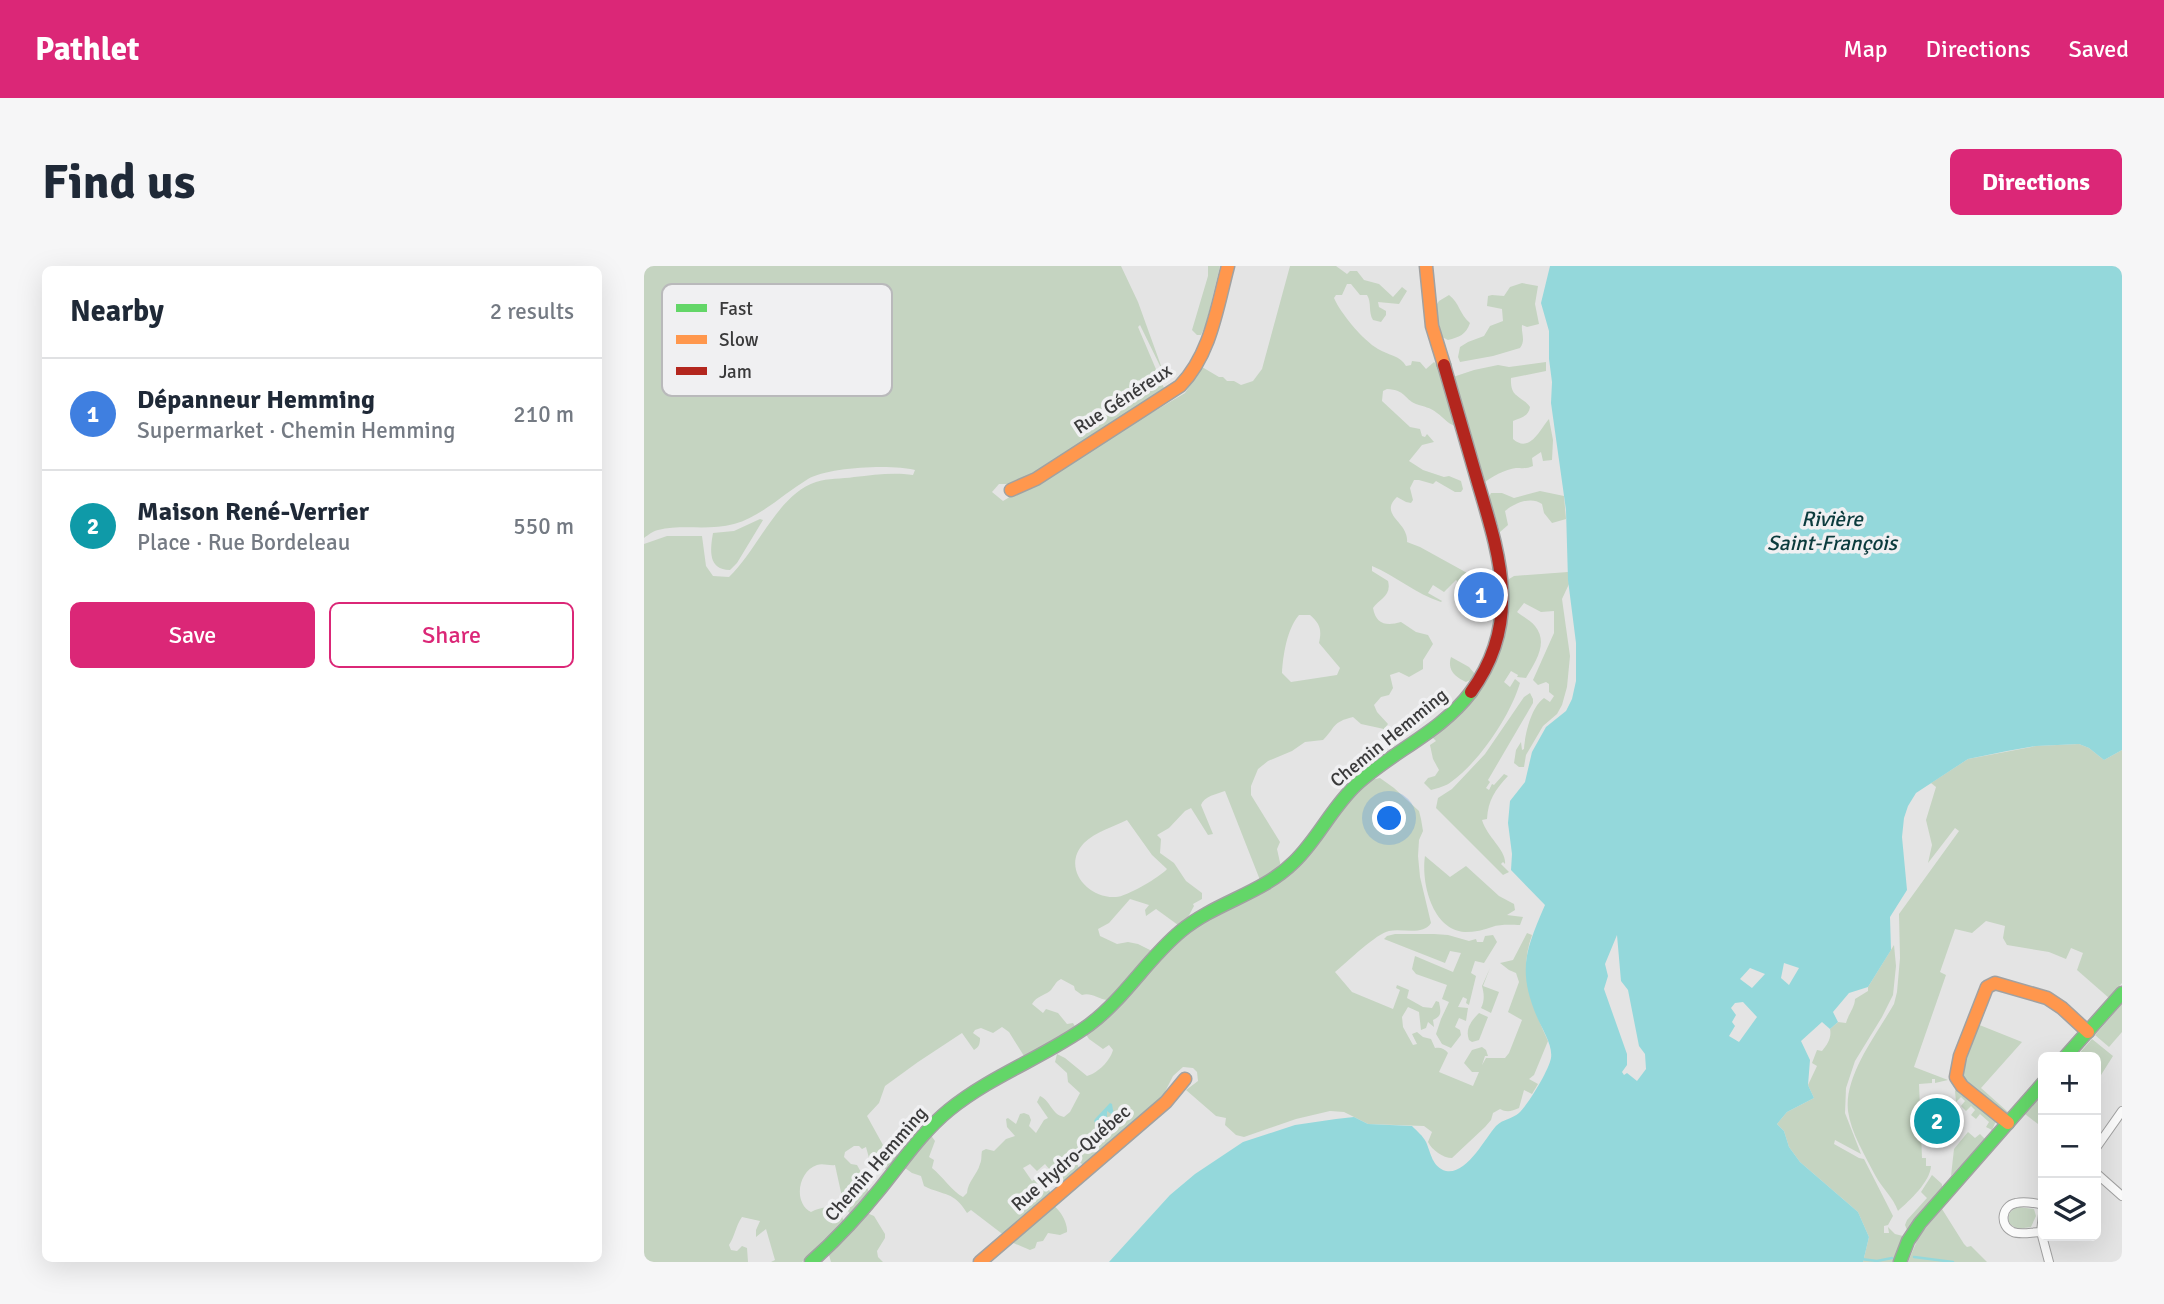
<!DOCTYPE html>
<meta charset="utf-8">
<style>
body{margin:0;font-family:Signika,sans-serif;background:#f6f6f7;color:#1f2937}
.controls{position:absolute;right:21px;bottom:21px;display:grid;overflow:hidden;border-radius:10px;box-shadow:0 7px 28px #0002}
.controls button{width:63px;height:63px;display:grid;place-items:center;padding:0;border:0;border-bottom:2px solid #e0e1e3;background:#fff;color:#1f2937;font:35px sans-serif}
.you{position:absolute;left:746px;top:553px;width:24px;height:24px;margin:-18px;border:5px solid #fff;border-radius:50%;background:#1a73e8;box-shadow:0 0 0 10px #1a73e833}
.badge{display:grid;place-items:center;width:46px;height:46px;border-radius:50%;background:#db2777;color:#fff;font-size:23px;font-weight:700}
.pin{position:absolute;translate:-50% -50%;border:4px solid #fff;box-shadow:0 2px 7px #0006}
.list{margin:0;padding:0;list-style:none}
h2{display:flex;justify-content:space-between;align-items:center;height:91px;margin:0;padding:0 28px;font-size:30px}
h2 small{font-size:23px;font-weight:400;color:#747a83}
.list li{display:grid;grid-template-columns:46px 1fr auto;gap:21px;align-items:center;box-sizing:border-box;height:112px;padding:0 28px;border-top:2px solid #e0e1e3}
.list b{display:block;font-size:26px;white-space:nowrap}
.list p{margin:0;font-size:23px;white-space:nowrap;color:#747a83}
.list em{font-size:23px;font-style:normal;color:#747a83}
.actions{display:flex;gap:14px;padding:21px 28px}
.actions a{flex:1;padding:16px 0;border:2px solid #db2777;border-radius:10px;text-align:center;font-size:24px;color:#db2777}
.actions .main{background:#db2777;color:#fff}
.icon{flex:none;width:38px;height:38px;fill:none;stroke:currentColor;stroke-width:2;stroke-linecap:round;stroke-linejoin:round}
.map{position:relative;flex:none;width:1478px;height:996px;overflow:hidden;border-radius:10px}
header{display:flex;align-items:center;gap:42px;box-sizing:border-box;height:98px;padding:0 35px;background:#db2777;color:#fff}
header strong{font-size:33px}
nav{display:flex;gap:38px;margin-inline-start:auto;font-size:24px}
.intro{display:flex;align-items:center;justify-content:space-between;box-sizing:border-box;height:168px;padding:0 42px}
h1{margin:0;font-size:49px}
.button{padding:18px 32px;border-radius:10px;background:#db2777;color:#fff;font-size:24px;font-weight:700}
main{display:flex;gap:42px;padding:0 42px}
aside{flex:1;background:#fff;border-radius:10px;box-shadow:0 7px 28px #0002}
.map>svg:first-child{display:block}
.green{fill:#c5d4c1;fill-rule:evenodd}
.water{fill:#94d8db;fill-rule:evenodd}
.lines{fill:none;stroke-linecap:round;stroke-linejoin:round}
.stream{stroke:#94d8db;stroke-width:2.5}
.street-casing{stroke:#a1a1a1;stroke-width:10}
.fast-casing{stroke:#a1a1a1;stroke-width:15}
.slow-casing{stroke:#a1a1a1;stroke-width:15}
.jam-casing{stroke:#a1a1a1;stroke-width:15}
.street{stroke:#fbfbfb;stroke-width:8}
.fast{stroke:#63d668;stroke-width:12}
.slow{stroke:#ff974d;stroke-width:12}
.jam{stroke:#b3261e;stroke-width:12}
.labels{text-anchor:middle;dominant-baseline:central;stroke-width:7;stroke-linejoin:round;paint-order:stroke}
.street-label{font-size:19px;fill:#3a3a3b;stroke:#f0f0f2}
.water-label{font-size:21px;font-style:italic;fill:#0b3b3d;stroke:#f0f0f2}
.key{fill:#f0f0f2;stroke:#b9b9bb;stroke-width:2}
.key-label{font-size:19px;fill:#3a3a3b}
</style>
<header>
<strong>Pathlet</strong>
<nav><a>Map</a><a>Directions</a><a>Saved</a></nav>
</header>
<div class="intro"><h1>Find us</h1><a class="button">Directions</a></div>
<main>
<aside>
<h2>Nearby<small>2 results</small></h2>
<ul class="list">
<li><span class="badge" style="background:#3f7fe0">1</span><div><b>Dépanneur Hemming</b><p>Supermarket · Chemin Hemming</p></div><em>210 m</em></li>
<li><span class="badge" style="background:#0f9aa8">2</span><div><b>Maison René-Verrier</b><p>Place · Rue Bordeleau</p></div><em>550 m</em></li>
</ul>
<div class="actions"><a class="main">Save</a><a>Share</a></div>
</aside>
<div class="map">
<svg width="1478" height="996" viewBox="0 0 1478 996">
<rect width="100%" height="100%" fill="#e4e4e4"/>
<g class="green">
<path d="M0 0H477L494 36 520 108 496 59 494 61 520 122 518 125 390 210 368 218H355L348 226 359 235 541 127 558 101 575 111H579L583 115H590L597 119 609 115 618 103 646 0H692L703 8 706 5H713L720 14 735 18 749 31 758 21 763 25 755 38 734 36 735 41 742 45V49L737 56 729 54C724 46 728 37 723 29H716L707 18H703L698 29H692L690 32C697 48 719 74 734 83 744 89 757 90 762 100L767 99 768 95 776 96 782 103 790 96 794 100 811 160C803 157 800 152 793 147 786 141 780 141 772 138 760 133 762 124 743 123L739 125 738 135 766 161 776 163 778 170 781 171 783 168 790 176 778 179 765 195 779 204 800 211 805 210 817 215 819 223 817 226H811L792 215 789 218 775 214H770L766 222 769 234 767 237 762 236 753 231C734 249 765 256 763 276L776 281 854 324 841 322 820 312 816 318 812 314 800 326 789 319 784 327 798 335 797 336C772 328 752 310 728 300V305L744 315C748 330 735 333 729 342 732 359 743 360 757 356L772 366 784 369 789 378 779 394V403L765 411 755 406 746 409 749 422 745 429 737 431 730 439 733 446 744 458 740 463 717 458 709 451C688 456 692 461 679 474L661 476 648 485 624 495 614 503 607 520V529L636 576 633 583 637 601 616 614 581 525C573 528 560 530 557 539L569 568 564 569 547 542 541 545 525 562 513 569 517 573 516 587 530 597 542 615 558 627V633L549 638 550 640 543 653 534 659 512 643 502 650 501 644 505 639 486 633 465 657 454 663 456 670 473 678 484 676 494 678 508 685 463 734C454 733 447 726 438 729L431 724 430 720 417 713C411 716 410 721 406 725 399 730 393 730 388 738L399 747 402 743 414 747 423 758 429 757 432 762 380 790 365 766 358 761 349 767 337 762 331 764 329 767 336 772C336 778 335 781 330 784L318 767 274 796 241 820 235 837 223 850 239 879 254 889 243 904 225 892 222 881 218 883 215 880H210L201 886 200 891 207 898 213 899 218 908 225 926 207 949 200 940 191 899C185 900 179 897 173 899 154 905 149 937 167 946 181 939 195 939 200 956L158 996H127L131 994 122 963 112 971V964L116 955 98 951C92 959 91 970 85 979L87 984 93 985 98 980 103 982 104 996H0V278L23 270H58L62 300 69 310 85 311C114 284 133 229 172 216 184 212 198 213 210 211 230 209 249 206 269 209L271 204C248 198 184 201 164 213 139 228 118 250 90 258 65 265 38 258 14 264 9 265 4 269 0 272ZM655 349H666C676 358 678 363 675 377L696 402 693 409 647 416 638 407C639 389 643 363 655 349ZM483 554 508 589 523 603C516 611 482 631 472 631 443 633 417 601 440 577 451 566 469 561 483 554Z"/>
<path d="M564 0H576L562 58 557 69H553L548 64 564 10Z"/>
<path d="M878 17 894 20 891 38 895 58 883 61 878 59C877 68 882 74 876 82L849 90 816 96 814 91 816 81 824 76 840 70 846 60 859 55 858 43 843 40 844 30 848 29 860 30 866 21Z"/>
<path d="M805 29C815 36 816 49 826 57 822 69 815 71 804 74L798 71 791 41 795 35Z"/>
<path d="M902 96V105L867 112C866 132 876 128 886 141 885 150 877 152 869 155V173C886 188 896 163 905 153L909 174 908 194 899 195 897 186 888 192 889 200C882 203 879 202 872 202 862 203 846 211 839 218L809 111 830 104 854 99 865 101Z"/>
<path d="M896 225 920 230 922 253 908 257 900 247 898 238C887 230 871 237 861 245L864 259 856 266 845 231 847 227H858L870 232Z"/>
<path d="M116 253 119 254 93 297 86 304C64 304 66 284 69 267L90 265Z"/>
<path d="M924 306 925 318 918 333 926 390 923 421 918 439 913 448 899 460 882 489 880 501H875L870 497 872 484 877 476 878 484 880 483C881 468 887 441 900 432L906 436 910 430 905 426V418L902 416 894 419 889 414 910 367V345L897 346 880 337 873 346C879 351 886 354 891 360 905 377 891 396 882 412L873 411 874 409 867 405 860 416 866 421 871 413 876 417C866 450 836 495 807 516 802 520 794 522 787 524L780 517 784 512 791 510 795 504 789 493 786 479 792 475 788 471 810 454 863 352 865 313 870 310Z"/>
<path d="M807 391 825 401 831 408 830 412 822 416C811 411 803 404 807 391Z"/>
<path d="M886 427 889 433V437L844 514 846 516 842 522 845 524 848 518 850 519 860 508 864 510C851 524 844 534 843 553L838 554C843 571 863 585 861 598L859 596 857 598 865 606 859 609 792 542 794 532 808 523 841 488 880 431Z"/>
<path d="M1435 478 1445 482 1460 494 1478 484V717L1465 732 1433 704 1439 687 1427 682 1422 693 1405 686 1363 679 1359 672 1361 660 1342 655 1328 667 1311 663 1296 706 1302 709 1270 801 1304 814 1291 817V813H1288V817L1275 818 1278 892H1282V900H1287C1286 916 1266 934 1254 945 1249 931 1238 922 1231 909 1221 889 1207 867 1204 845 1200 809 1233 768 1250 738L1253 726 1256 692 1255 648 1315 565 1311 562 1284 597 1288 579 1282 554 1292 521 1287 517 1324 493 1392 480Z"/>
<path d="M736 512 750 522 775 545 777 553 779 565 775 574 774 590 776 611 787 657C779 670 758 662 745 665 733 667 703 696 691 706L708 726 749 743 756 724 752 722 753 719 765 724 763 732 779 741 788 742 792 735 795 736C797 746 798 750 789 754L790 761 784 756 782 762 777 764 775 746 764 741 758 751 759 761 769 779 773 778 768 768 773 766 779 771 787 773 791 782C797 781 801 783 804 787L795 806 829 820 835 806H828L820 797 828 784 838 781 842 784 844 790H841L838 799 842 792H861L865 787 878 754 864 746 875 716 872 707 865 704 856 697 869 694 883 667 888 669C874 707 888 740 904 775L890 809 885 813 894 818 888 828 880 824 875 842C868 845 863 847 856 843L849 847 847 854 841 861 808 892C799 892 788 884 784 876L788 866 780 860 724 858 700 846 686 845 652 853 600 871 592 869 581 859 582 852 572 850 542 824 554 815 553 806 549 802 539 801 529 810 517 834 440 901 437 897 432 896 436 904 418 919 401 898 393 905 386 898 379 902 388 915 393 911 401 917 408 929 361 970 327 944 323 947C310 925 300 930 280 920L277 910 268 907 261 902V899L286 868 291 875 285 891 290 894 288 902C298 910 309 926 319 931L323 927C324 915 333 909 336 898 338 894 337 890 338 885L342 883 350 885 362 873 371 870 363 861 362 853 364 852 372 858 376 848 380 847 385 849 387 854 385 860 392 867 400 854 404 852 393 836 396 830C407 835 407 848 420 851L426 846 436 827 424 816 423 807 411 796 413 788 421 792 443 810C454 807 466 795 469 784L465 779 459 783 445 773 441 767 530 678 561 654 621 624 708 530 727 514Z"/>
<path d="M781 590 806 611 822 600 855 630 870 638 871 644 863 649 879 651 876 659C868 659 856 658 848 661 840 664 831 666 821 666 788 664 777 616 781 590Z"/>
<path d="M751 668H790L804 669 825 675 832 673 833 676H839L841 670 849 669 853 676 840 697 831 695 827 707 832 710 825 739 822 737 823 733 819 731 814 741 824 742 822 755 815 752 811 761 816 764 817 769 807 782 798 778 792 768 797 753 805 736 798 733 803 719 772 708 768 703 771 690 809 706 817 687 806 685 801 697 740 673 743 670Z"/>
<path d="M1250 679 1252 700 1249 729 1238 751 1211 795 1202 822 1201 847 1217 888 1191 874 1190 878 1215 892 1220 893 1249 950 1244 959 1240 960V967H1245L1244 961 1251 968 1259 970 1249 996H1219L1225 971 1214 946 1156 896 1145 881 1140 865 1133 858 1143 846 1170 832 1164 819 1173 800 1168 797 1173 784 1178 785C1183 779 1188 772 1186 763L1194 756 1202 757C1204 749 1211 741 1211 733L1224 725V721Z"/>
<path d="M846 702 839 720 855 726 847 747 837 742C841 735 840 727 838 720Z"/>
<path d="M1478 738V766L1465 781 1451 769Z"/>
<path d="M835 747 844 751 835 774 828 776 825 774C821 763 827 755 835 747Z"/>
<path d="M1333 758 1378 776 1337 822 1364 846 1362 847 1322 817 1316 806Z"/>
<path d="M1448 773 1469 790 1452 817V791H1432Z"/>
<path d="M1313 822 1353 853 1348 864 1342 861 1345 856 1336 848 1332 853 1327 849 1331 844 1327 840 1322 845 1317 840 1321 835 1317 831 1312 836 1311 825Z"/>
<path d="M1399 828V852L1394 858 1381 848Z"/>
<path d="M1324 866 1331 872 1336 868 1341 873 1307 910 1310 883Z"/>
<path d="M1288 909 1298 918V921L1263 964 1261 959 1263 954 1283 932 1277 926Z"/>
<path d="M410 940C416 944 424 957 423 966L416 969 404 967 399 975 393 976 391 982 386 984 367 976Z"/>
<path d="M1374 941 1390 943 1392 950 1387 961 1373 963 1366 958C1362 950 1366 944 1374 941Z"/>
<path d="M1298 943 1320 978 1323 981 1327 980 1343 996H1264L1275 970Z"/>
<path d="M223 947 230 950 241 968V972L233 985 234 991 239 996H187L185 989 186 986Z"/>
</g>
<g class="water">
<path d="M906 0H1478V484L1460 494 1445 482 1435 478 1392 480 1363 485 1324 493 1272 527 1264 540 1260 552 1258 571 1263 624 1246 651 1247 684 1224 721 1205 727 1189 746 1194 756 1186 763 1178 756 1157 775 1166 794 1164 819 1170 832 1143 846 1133 858 1140 865 1145 881 1156 896 1214 946 1225 971 1219 996H465L526 929 551 908 599 876 651 859 692 853 710 851 724 858 768 860C773 865 779 870 782 876 787 887 788 901 802 905 823 909 841 872 852 860 859 853 868 853 875 847 884 839 905 804 907 792 909 779 898 763 893 751 873 704 882 683 901 639L867 604 868 588 864 557 866 535 881 516 888 486 902 461 922 445 928 433 932 415V377L924 314 922 244 907 137 908 116 905 93V65L897 37ZM973 669 977 715 984 724 995 780 1001 788 1002 803 993 815 983 807 980 809 978 806 983 799V788L960 723 964 710 961 698ZM1140 697 1155 702 1145 719 1137 712ZM1106 702 1121 708 1108 722 1096 713ZM1099 736 1113 751 1095 776 1085 770 1091 760 1088 756 1092 749 1087 742 1091 737Z"/>
<path d="M466 837 468 838 470 850 463 845V855L454 861 450 855 451 853Z"/>
</g>
<g class="lines">
<g class="stream">
<path d="M1270 991 1309 996"/>
<path d="M1217 993 1233 995 1248 992"/>
</g>
<g class="street-casing">
<g id="street">
<path d="M1452 882 1478 845"/>
<path d="M1452 907 1478 930"/>
<path d="M1399 948 1397 966 1405 996"/>
<path d="M1397 966C1388 966 1377 969 1369 966 1355 960 1357 940 1372 937 1380 935 1391 937 1399 939"/>
</g>
</g>
<g class="fast-casing">
<g id="fast">
<path d="M1421 791 1478 727"/>
<path d="M167 996C192 974 215 949 236 923 258 896 278 866 305 844 348 809 401 791 445 759 481 732 503 693 537 665 572 636 618 628 650 596 674 573 688 541 713 518 749 485 797 466 827 426"/>
<path d="M1256 996 1264 975 1276 957 1399 817"/>
</g>
</g>
<g class="slow-casing">
<g id="slow">
<path d="M782 0 788 60 800 99"/>
<path d="M367 224 392 213 536 120C567 88 573 41 584 0"/>
<path d="M1364 857 1318 820 1312 811 1316 790 1343 721 1351 717 1403 732 1418 742 1444 766"/>
<path d="M336 996 522 836 541 813"/>
</g>
</g>
<g class="jam-casing">
<path id="jam" d="M800 99C811 138 823 178 834 217 856 291 878 356 827 426"/>
</g>
<use href="#street" class="street"/>
<use href="#fast" class="fast"/>
<use href="#slow" class="slow"/>
<use href="#jam" class="jam"/>
</g>
<g class="labels">
<g class="street-label">
<text transform="translate(479 133) rotate(-33)">Rue Généreux</text>
<text transform="translate(745 472) rotate(-39)">Chemin Hemming</text>
<text transform="translate(427 892) rotate(-41)">Rue Hydro-Québec</text>
<text transform="translate(232 898) rotate(-49)">Chemin Hemming</text>
</g>
<g class="water-label">
<text x="1188" y="253">Rivière<tspan x="1188" dy="24">Saint-François</tspan></text>
</g>
</g>
<rect x="18" y="18" width="230" height="112" rx="10" class="key"/>
<rect x="32" y="38" width="31" height="8" fill="#63d668"/>
<rect x="32" y="69" width="31" height="9" fill="#ff974d"/>
<rect x="32" y="101" width="31" height="8" fill="#b3261e"/>
<g class="key-label">
<text x="75" y="49">Fast</text>
<text x="75" y="80">Slow</text>
<text x="75" y="112">Jam</text>
</g>
</svg>
<div class="controls">
<button>+</button>
<button>−</button>
<button><svg class="icon" aria-label="layers" viewBox="0 0 24 24"><path d="M12 4l9 5-9 5-9-5zM3 14l9 5 9-5"/></svg></button>
</div>
<div class="you"></div>
<div class="pin badge" style="left:837px;top:329px;background:#3f7fe0">1</div>
<div class="pin badge" style="left:1293px;top:855px;background:#0f9aa8">2</div>
</div>
</main>
